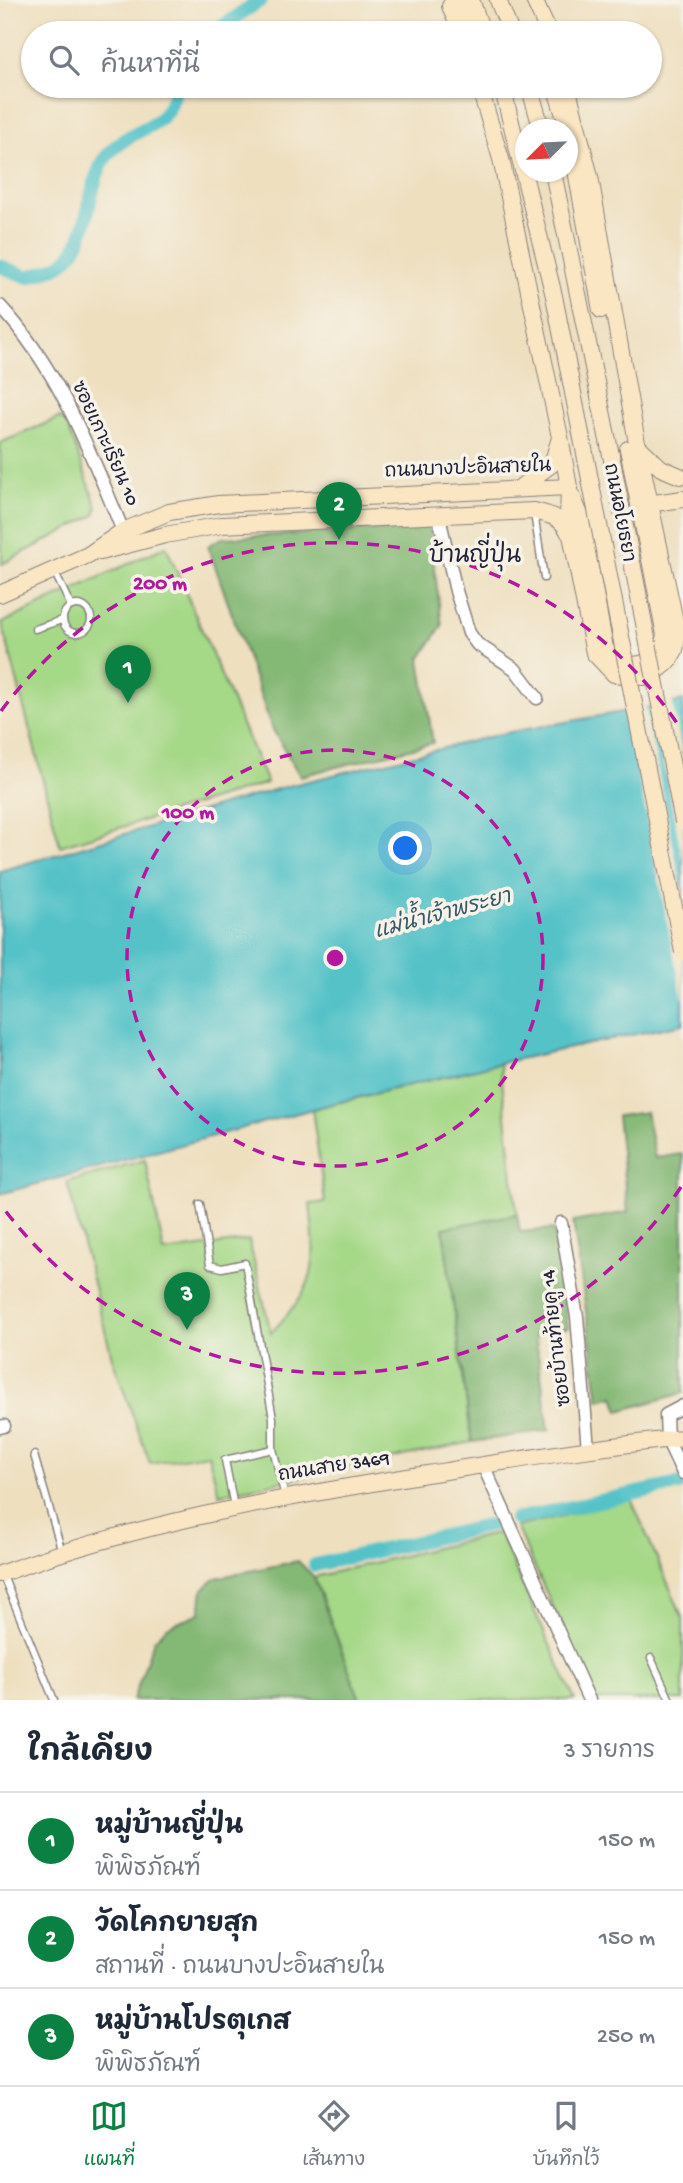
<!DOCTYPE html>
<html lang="th">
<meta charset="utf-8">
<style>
body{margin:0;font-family:"Gochi Hand","Playpen Sans Thai",sans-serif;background:#f6f6f7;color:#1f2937}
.compass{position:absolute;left:515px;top:119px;width:63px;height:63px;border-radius:50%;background:#fff;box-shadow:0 2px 5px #0004;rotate:246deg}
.you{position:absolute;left:406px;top:849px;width:24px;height:24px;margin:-18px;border:5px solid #fff;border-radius:50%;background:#1a73e8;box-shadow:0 0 0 10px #1a73e833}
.badge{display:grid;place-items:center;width:46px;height:46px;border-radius:50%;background:#0b8043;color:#fff;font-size:23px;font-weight:700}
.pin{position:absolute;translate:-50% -58px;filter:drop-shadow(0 2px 4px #0008)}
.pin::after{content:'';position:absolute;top:37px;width:24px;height:21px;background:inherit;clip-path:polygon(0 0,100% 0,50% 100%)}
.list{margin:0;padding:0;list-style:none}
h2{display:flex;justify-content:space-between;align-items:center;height:91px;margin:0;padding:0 28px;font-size:30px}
h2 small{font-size:23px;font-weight:400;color:#747a83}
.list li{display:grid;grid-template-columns:46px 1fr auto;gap:21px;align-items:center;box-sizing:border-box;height:98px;padding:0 28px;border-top:2px solid #e0e1e3}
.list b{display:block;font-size:26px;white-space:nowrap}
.list p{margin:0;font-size:23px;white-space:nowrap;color:#747a83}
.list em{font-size:23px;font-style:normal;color:#747a83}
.icon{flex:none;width:38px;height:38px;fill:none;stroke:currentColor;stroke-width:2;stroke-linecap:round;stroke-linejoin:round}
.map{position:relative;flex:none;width:683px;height:1700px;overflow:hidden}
.search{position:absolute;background:#fff;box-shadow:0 2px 5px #0004;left:21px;right:21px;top:21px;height:77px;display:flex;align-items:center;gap:18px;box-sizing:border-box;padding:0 24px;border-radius:38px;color:#747a83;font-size:26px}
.sheet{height:385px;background:#fff}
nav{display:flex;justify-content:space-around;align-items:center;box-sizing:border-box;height:98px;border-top:2px solid #e0e1e3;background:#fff;font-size:19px;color:#747a83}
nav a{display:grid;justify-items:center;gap:4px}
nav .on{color:#0b8043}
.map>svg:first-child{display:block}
.green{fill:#a5d887;stroke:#647d61;stroke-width:2}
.forest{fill:#84b874;stroke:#536d58;stroke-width:2}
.water{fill:#54c2c8;stroke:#3b7282;stroke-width:2}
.pier{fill:#eedfbf}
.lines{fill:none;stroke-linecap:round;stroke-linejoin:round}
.canal{stroke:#54c2c8;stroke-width:14}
.lane-casing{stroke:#88807d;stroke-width:9}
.street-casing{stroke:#88807d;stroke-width:15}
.secondary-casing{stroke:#88807d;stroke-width:18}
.lane{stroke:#fff;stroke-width:6}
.street{stroke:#fff;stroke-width:12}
.secondary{stroke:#fbe6c4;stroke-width:16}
.secondary-bridge-casing{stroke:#88807d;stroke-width:18;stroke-linecap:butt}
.secondary-bridge{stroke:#fbe6c4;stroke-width:16}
.ring{fill:none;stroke:#b5179e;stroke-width:3.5;stroke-dasharray:12 9}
.labels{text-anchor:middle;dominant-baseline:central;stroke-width:7;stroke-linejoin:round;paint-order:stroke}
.street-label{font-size:19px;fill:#22223b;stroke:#f7f3e8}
.water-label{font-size:21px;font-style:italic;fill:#345a6c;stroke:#f7f3e8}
.quarter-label{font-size:23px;fill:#22223b;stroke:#f7f3e8}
.centre{fill:#b5179e;stroke:#f7f3e8;stroke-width:3.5}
.ring-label{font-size:21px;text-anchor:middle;font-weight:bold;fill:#b5179e;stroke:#f7f3e8;stroke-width:7;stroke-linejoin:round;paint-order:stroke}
</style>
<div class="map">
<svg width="683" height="1700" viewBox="0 0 683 1700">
<rect width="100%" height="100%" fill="#f7f3e8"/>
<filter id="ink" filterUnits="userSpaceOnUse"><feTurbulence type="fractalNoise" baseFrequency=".0143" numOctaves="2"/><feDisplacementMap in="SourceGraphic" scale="14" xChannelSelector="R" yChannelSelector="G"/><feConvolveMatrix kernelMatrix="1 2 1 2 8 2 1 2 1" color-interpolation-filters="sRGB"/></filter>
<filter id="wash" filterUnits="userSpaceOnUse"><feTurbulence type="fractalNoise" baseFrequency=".00686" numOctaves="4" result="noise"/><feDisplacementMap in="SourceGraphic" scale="28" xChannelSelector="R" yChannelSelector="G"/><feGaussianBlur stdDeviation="1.57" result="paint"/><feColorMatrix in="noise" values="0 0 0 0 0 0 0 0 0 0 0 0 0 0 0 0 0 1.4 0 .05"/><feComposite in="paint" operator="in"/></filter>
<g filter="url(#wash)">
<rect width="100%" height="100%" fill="#eedfbf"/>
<g class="green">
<path d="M59 418 67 424 97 507 95 515 2 564 0 443Z"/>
<path d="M166 546 267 783 60 846 2 623Z"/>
<path d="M500 1063 517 1214 443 1229 472 1442 219 1494 208 1454 150 1463 113 1361 67 1182 145 1160 164 1252 249 1240 271 1333C318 1282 317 1271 310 1204L325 1202 312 1109Z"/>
<path d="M631 1499 683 1618V1700H596L516 1527Z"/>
<path d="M499 1533 575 1700H360L314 1577Z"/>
</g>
<g class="forest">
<path d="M429 526 442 626 420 659 433 743 300 776 272 728 208 546 222 538Z"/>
<path d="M646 1112 655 1158 682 1154 683 1157V1393L619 1411 614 1396 599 1400 573 1222 628 1212 617 1116Z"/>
<path d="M517 1214 520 1232 554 1229 568 1328 535 1333 549 1430 472 1442 443 1228Z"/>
<path d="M298 1561 314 1577 360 1700H133L154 1640 167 1627 200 1613 203 1589 216 1578Z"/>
</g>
<path class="water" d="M683 701V1024L500 1063 331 1104 0 1194V871L284 787 505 733Z"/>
<g class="pier">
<path d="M672 700 683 756V862L652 704Z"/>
<path d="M645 705 683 895V1001L625 708Z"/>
</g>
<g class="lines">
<g class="canal">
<path d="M212 33 261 0"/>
<path d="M0 266 28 277C38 273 54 270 63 263 96 237 82 175 115 147 143 122 168 131 176 86"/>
<path d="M515 1519 679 1484"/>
<path d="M315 1565 496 1524"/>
</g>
</g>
</g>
<g filter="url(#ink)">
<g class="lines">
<g class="lane-casing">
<g id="lane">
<path d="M534 513 544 578"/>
<path d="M54 571 71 606"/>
<circle cx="77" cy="619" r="14"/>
<path d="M35 629 62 620"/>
<path d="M200 1204 210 1265 222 1268 245 1263 273 1418V1449L285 1497"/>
<path d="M34 1455 62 1552"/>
<path d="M234 1507 225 1460 273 1449"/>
<path d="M3 1576 54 1700"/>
<path d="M651 1658 670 1700"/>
</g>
</g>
<g class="street-casing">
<g id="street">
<path d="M0 306C59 369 90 452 123 531"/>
<path d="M439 517 456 591 469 633 477 644 515 669 537 698"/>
<path d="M561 1223 577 1317 588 1449"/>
<path d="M683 1406 666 1415 667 1439 683 1473"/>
<path d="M0 1427 4 1426"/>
<path d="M483 1465 589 1700"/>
</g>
</g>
<g class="secondary-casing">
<g id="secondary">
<path d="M453 0 477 33"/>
<path d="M471 0 482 31"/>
<path d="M498 0 511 33"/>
<path d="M534 0 549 33"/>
<path d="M450 6 461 33"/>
<path d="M479 86 501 159 560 437 569 487 568 519 594 653 614 674 643 677 656 672 668 662 675 650 678 635 637 443 590 177 567 86"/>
<path d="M502 86 554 296 587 464"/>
<path d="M529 86 542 130"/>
<path d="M555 86 569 131 601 310"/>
<path d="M553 172 612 460"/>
<path d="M640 448 661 468 680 476"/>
<path d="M522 486 552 464 559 441"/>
<path d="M572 496 581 517 605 648C624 675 659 668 665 635L628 449"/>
<path d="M640 505 683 499"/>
<path d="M100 552 165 535 222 525 534 511C550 515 562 517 569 533"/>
<path d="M0 594 88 555 123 531 169 512 219 504 569 487"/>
<path d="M0 1574C135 1524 273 1499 414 1476 503 1462 593 1447 683 1438"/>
</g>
</g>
<use href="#lane" class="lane"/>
<use href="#street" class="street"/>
<use href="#secondary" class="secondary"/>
<g class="secondary-bridge-casing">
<g id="secondary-bridge">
<path d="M612 460 683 822"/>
<path d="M587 464 683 952"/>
</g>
</g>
<use href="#secondary-bridge" class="secondary-bridge"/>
</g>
</g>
<g class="ring">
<circle cx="335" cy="958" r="208"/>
<path d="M681 1187A415 415 0 0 1 1 1205M1 711A415 415 0 0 1 681 729"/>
</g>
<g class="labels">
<g class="street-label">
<text transform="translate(104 444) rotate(65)">ซอยเกาะเรียน 10</text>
<text transform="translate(468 470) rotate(-2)">ถนนบางปะอินสายใน</text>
<text transform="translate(618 513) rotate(79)">ถนนอโยธยา</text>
<text transform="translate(558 1338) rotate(-97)">ซอยบ้านท้ายคู 14</text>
<text transform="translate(334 1468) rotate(-9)">ถนนสาย 3469</text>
</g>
<g class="water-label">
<text transform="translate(443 916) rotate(-15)">แม่น้ำเจ้าพระยา</text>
</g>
<g class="quarter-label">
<text x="475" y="557">บ้านญี่ปุ่น</text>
</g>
</g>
<circle cx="335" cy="958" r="10" class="centre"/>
<g class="ring-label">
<text x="160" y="589">200 m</text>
<text x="188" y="818">100 m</text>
</g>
</svg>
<svg class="compass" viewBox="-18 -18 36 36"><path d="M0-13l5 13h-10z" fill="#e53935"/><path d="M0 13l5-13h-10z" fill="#747a83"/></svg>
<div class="you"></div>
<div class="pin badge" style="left:128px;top:703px">1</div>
<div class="pin badge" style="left:339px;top:540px">2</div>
<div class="pin badge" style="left:187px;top:1330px">3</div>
<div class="search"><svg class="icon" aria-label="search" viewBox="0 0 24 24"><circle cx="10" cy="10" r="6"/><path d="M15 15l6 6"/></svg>ค้นหาที่นี่</div>
</div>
<section class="sheet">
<h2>ใกล้เคียง<small>3 รายการ</small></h2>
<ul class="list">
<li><span class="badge">1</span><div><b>หมู่บ้านญี่ปุ่น</b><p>พิพิธภัณฑ์</p></div><em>150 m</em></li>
<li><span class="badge">2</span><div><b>วัดโคกยายสุก</b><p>สถานที่ · ถนนบางปะอินสายใน</p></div><em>150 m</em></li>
<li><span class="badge">3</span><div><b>หมู่บ้านโปรตุเกส</b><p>พิพิธภัณฑ์</p></div><em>250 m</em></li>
</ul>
</section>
<nav>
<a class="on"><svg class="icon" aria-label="map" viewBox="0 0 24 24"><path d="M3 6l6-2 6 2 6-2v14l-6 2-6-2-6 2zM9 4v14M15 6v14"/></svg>แผนที่</a>
<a><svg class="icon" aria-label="directions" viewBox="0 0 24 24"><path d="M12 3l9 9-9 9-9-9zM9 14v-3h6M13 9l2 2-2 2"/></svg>เส้นทาง</a>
<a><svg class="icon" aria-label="saved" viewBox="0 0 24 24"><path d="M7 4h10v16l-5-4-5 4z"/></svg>บันทึกไว้</a>
</nav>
